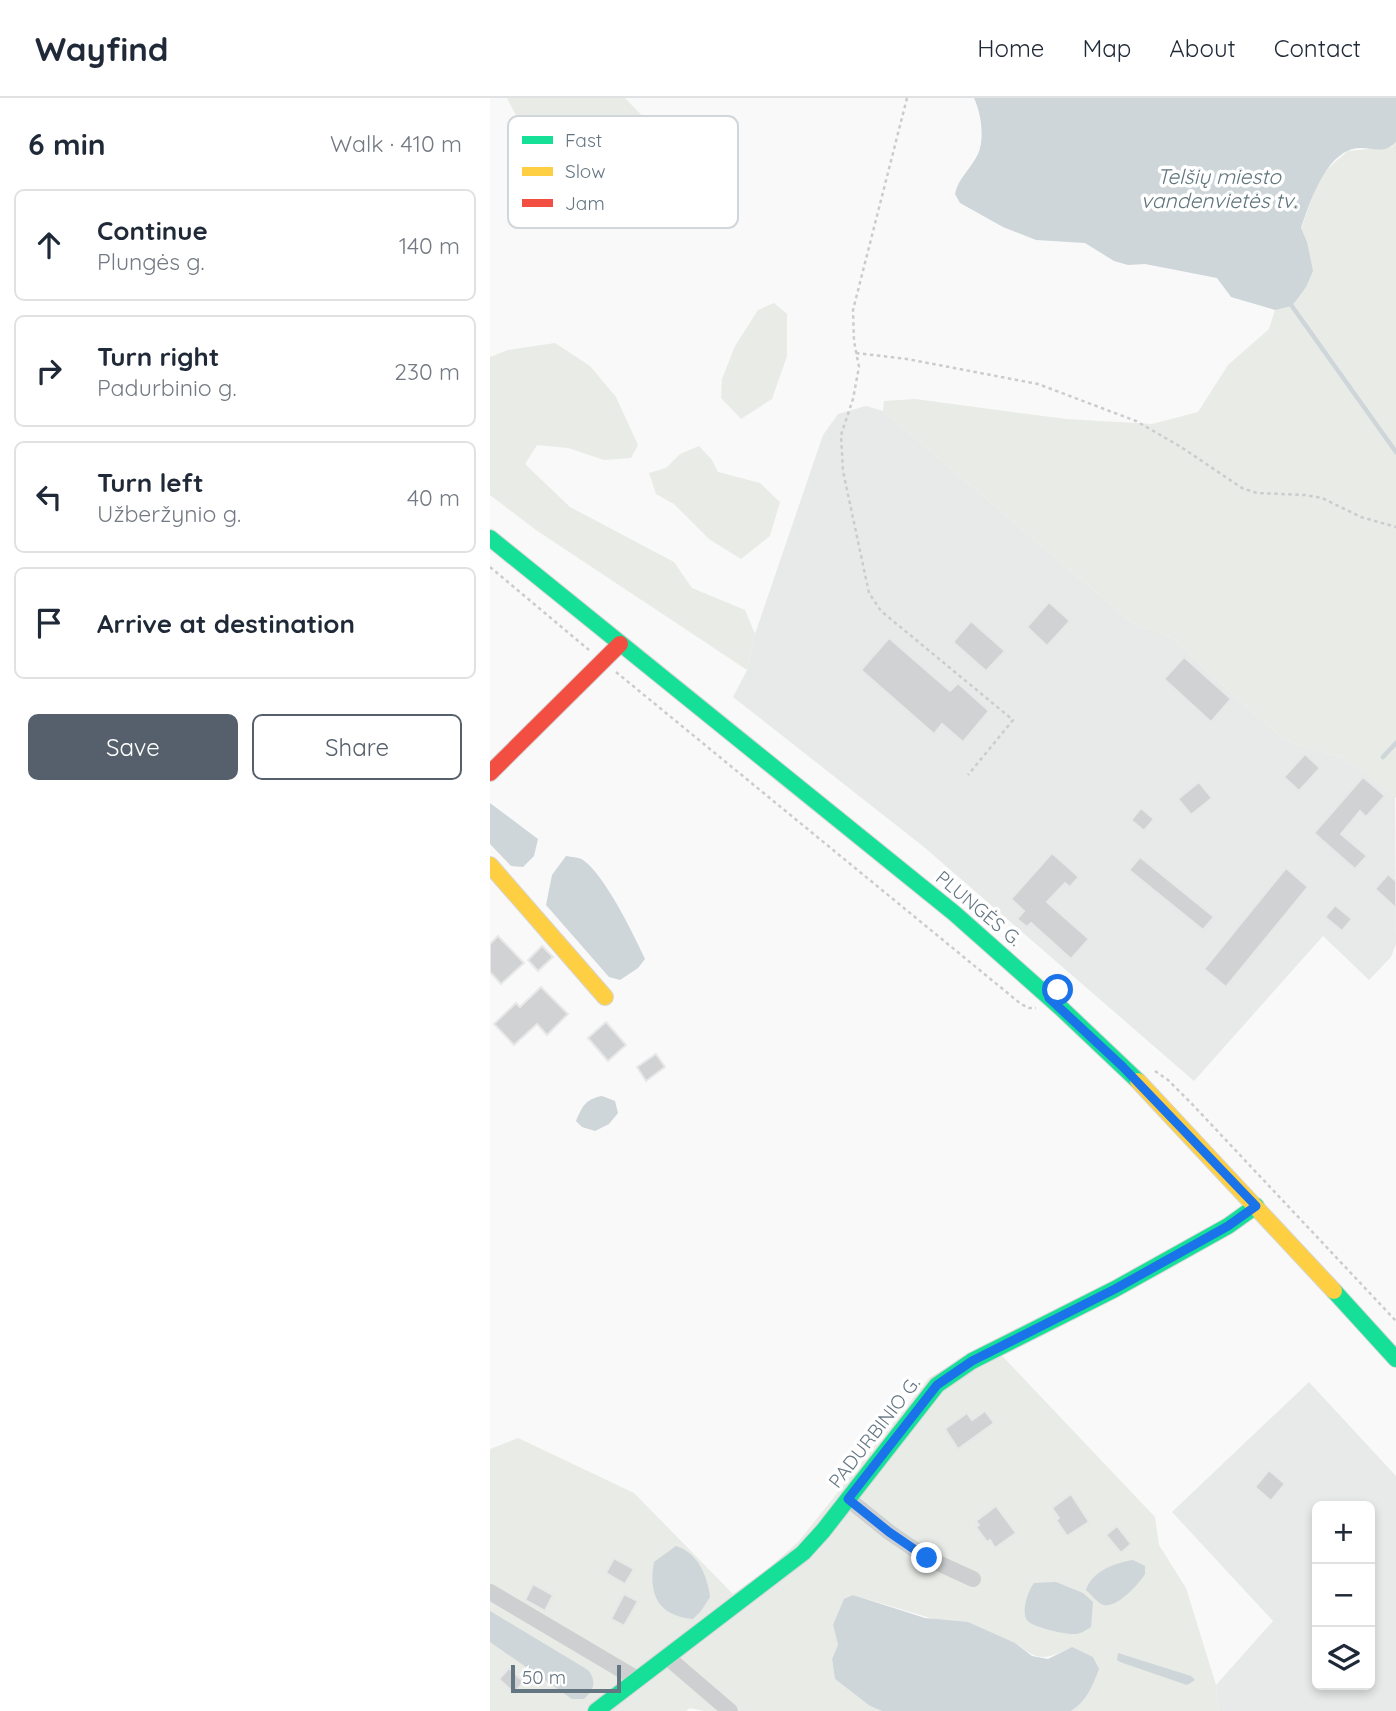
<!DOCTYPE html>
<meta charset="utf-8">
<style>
body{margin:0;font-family:Quicksand,sans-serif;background:#f6f6f7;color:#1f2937}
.controls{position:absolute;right:21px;bottom:21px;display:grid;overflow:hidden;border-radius:10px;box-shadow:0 4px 10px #0003}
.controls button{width:63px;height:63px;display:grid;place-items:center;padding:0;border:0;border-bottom:2px solid #e0e1e3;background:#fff;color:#1f2937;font:35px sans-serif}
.scale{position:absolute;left:21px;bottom:18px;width:110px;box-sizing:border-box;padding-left:7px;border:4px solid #657683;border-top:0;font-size:19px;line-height:24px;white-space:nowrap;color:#657683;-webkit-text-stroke:5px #fff;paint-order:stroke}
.stop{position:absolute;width:21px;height:21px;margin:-16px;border:5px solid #1a73e8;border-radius:50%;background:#fff}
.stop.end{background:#1a73e8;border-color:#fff;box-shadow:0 2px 7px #0008}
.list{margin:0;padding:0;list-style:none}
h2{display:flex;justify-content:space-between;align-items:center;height:91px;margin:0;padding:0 28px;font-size:30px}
h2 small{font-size:23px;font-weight:400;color:#747a83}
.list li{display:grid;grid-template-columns:46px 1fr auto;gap:21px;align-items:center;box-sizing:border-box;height:112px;margin:0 14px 14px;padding:0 14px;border:2px solid #e0e1e3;border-radius:10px}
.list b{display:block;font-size:26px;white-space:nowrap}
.list p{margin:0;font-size:23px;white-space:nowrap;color:#747a83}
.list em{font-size:23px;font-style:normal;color:#747a83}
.actions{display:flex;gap:14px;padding:21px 28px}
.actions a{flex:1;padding:16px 0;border:2px solid #56606c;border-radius:10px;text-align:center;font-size:24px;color:#56606c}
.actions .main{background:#56606c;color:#fff}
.icon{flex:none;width:38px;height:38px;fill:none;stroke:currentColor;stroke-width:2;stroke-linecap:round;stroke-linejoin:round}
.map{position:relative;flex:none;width:906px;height:1613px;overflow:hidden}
header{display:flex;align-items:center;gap:42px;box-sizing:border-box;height:98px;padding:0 35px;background:#fff;border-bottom:2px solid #e0e1e3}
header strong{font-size:33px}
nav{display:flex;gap:38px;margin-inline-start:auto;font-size:24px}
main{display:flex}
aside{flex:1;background:#fff}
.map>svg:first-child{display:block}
.built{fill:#e8e9e9;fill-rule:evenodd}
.green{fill:#e8ebe6}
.water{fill:#ced6d9}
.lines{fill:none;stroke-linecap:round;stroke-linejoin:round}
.stream{stroke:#ced6d9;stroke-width:4.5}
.building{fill:#d0d2d3;stroke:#e8e8e8;stroke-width:2}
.fast-casing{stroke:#d5d6d7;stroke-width:18}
.slow-casing{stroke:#d5d6d7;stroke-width:18}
.jam-casing{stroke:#d5d6d7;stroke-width:18}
.path{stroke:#cbcccd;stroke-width:2.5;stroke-dasharray:3.5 3.5;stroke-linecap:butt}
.street{stroke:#cecfd0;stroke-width:16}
.fast{stroke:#16e098;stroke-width:16}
.slow{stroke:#ffcf43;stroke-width:16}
.jam{stroke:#f24e42;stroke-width:16}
.route{stroke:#1a73e8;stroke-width:9}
.labels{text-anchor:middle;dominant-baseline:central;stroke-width:7;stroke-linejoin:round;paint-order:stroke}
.street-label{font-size:19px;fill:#657683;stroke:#fff}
.water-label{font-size:21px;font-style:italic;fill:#60757c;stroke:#fff}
.key{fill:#fff;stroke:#d1d6da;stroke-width:2}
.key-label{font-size:19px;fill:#657683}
</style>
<header>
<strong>Wayfind</strong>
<nav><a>Home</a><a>Map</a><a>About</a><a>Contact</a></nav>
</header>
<main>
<aside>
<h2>6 min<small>Walk · 410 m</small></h2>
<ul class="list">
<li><svg class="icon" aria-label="ahead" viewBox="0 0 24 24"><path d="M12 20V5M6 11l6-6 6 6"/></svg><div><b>Continue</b><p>Plungės g.</p></div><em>140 m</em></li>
<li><svg class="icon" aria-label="right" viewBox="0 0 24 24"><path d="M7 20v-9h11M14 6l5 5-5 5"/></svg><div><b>Turn right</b><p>Padurbinio g.</p></div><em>230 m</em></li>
<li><svg class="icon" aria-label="left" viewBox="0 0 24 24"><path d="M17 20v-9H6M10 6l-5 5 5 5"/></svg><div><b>Turn left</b><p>Užberžynio g.</p></div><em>40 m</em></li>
<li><svg class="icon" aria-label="arrive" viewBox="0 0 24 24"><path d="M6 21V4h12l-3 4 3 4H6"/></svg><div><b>Arrive at destination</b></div></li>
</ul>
<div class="actions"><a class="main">Save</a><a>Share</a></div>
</aside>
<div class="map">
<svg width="906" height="1613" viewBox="0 0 906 1613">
<rect width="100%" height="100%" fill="#f9f9f9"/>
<g class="built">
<path d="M376 308 393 313 641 524 680 539 786 635 801 644 855 661 905 698 906 846 901 859 879 882 833 838 704 983 434 749 243 599 257 572 265 536 333 337 348 316Z"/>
<path d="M819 1284 906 1378V1613H729L726 1587 783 1523 682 1414ZM827 1408H880V1587H827Z"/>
</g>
<g class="green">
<path d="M17 0H135L160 26 140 64 102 91C62 64 38 44 17 0Z"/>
<path d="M906 44V700L855 661 801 644 786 635 680 539 641 524 393 313 394 303 425 301 576 321 662 326 708 314 738 267 779 231 785 212 802 208 817 144 811 131 829 80 845 64 858 53 902 49Z"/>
<path d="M284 205 297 216V258L282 301 251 321 231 300 232 281 245 248 268 212Z"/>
<path d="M65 245 100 268 126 299 148 347 141 360 114 362 78 350 47 347 35 366 80 409 184 464 202 490 255 512 265 536 257 572 46 432 0 397V259L18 252Z"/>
<path d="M209 348 222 362 228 374 270 385 290 404 280 438 251 461 219 441 184 406 166 396 159 375 176 370 190 356Z"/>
<path d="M499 1244 665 1419 669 1447 696 1490 726 1587 729 1613H581L586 1610 582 1549C554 1562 550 1564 525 1545L363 1497 343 1527 348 1547 342 1561 345 1581 380 1608 392 1613H214L200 1610 196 1613H0V1351L28 1340 144 1395 243 1496 279 1470 309 1443 439 1280Z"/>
</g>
<g class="water">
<path d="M484 0H906V44C895 56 884 50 870 50 836 51 820 105 811 130L817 144 823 173 816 189 802 208 785 212 741 199 727 180 655 166 638 167 624 163 595 145 546 142 513 129 470 105 465 96C468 80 481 71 488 56 495 40 491 15 484 0Z"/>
<path d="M0 705 48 741 44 758 33 769 21 768 0 746Z"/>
<path d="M76 758C81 759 89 759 93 762 114 776 144 837 155 861L148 870 130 882 119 879 56 807 62 777Z"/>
<path d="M112 998 125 1003 128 1015 119 1026 105 1033 92 1029 86 1023C92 1008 96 1001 112 998Z"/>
<path d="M186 1448C208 1455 217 1477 220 1499L211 1513 203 1521C168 1518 158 1496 164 1464Z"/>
<path d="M643 1462 655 1468V1476C649 1486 627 1510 614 1507 608 1506 601 1496 596 1492 602 1473 625 1465 643 1462Z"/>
<path d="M566 1484 593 1495 603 1504 601 1529C596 1532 591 1536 585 1536 577 1537 541 1529 537 1522 531 1513 538 1493 544 1485Z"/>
<path d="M363 1497 435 1520 478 1524 525 1545 542 1558 558 1561 582 1549 603 1559 609 1571C603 1587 596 1604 581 1613H392L380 1608 345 1581 342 1561 348 1547 343 1527 354 1501Z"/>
<path d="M0 1513 98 1572C107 1583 104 1592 94 1601H82L0 1544Z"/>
<path d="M628 1555 701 1578 705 1582 697 1587 630 1564 627 1562Z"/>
</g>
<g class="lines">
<g class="stream">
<path d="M799 204 906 354"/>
<path d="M893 659 906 645"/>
</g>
</g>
<g class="building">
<path d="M559 504 580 523 557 548 537 529Z"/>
<path d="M481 523 515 553 496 573 463 544Z"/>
<path d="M399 540 460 593 468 585 499 613 473 644 452 626 444 636 371 572Z"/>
<path d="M694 559 741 601 721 624 674 581Z"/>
<path d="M815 656 830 670 809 693 794 679Z"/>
<path d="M873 679 895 698 876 719 870 713 851 736 877 758 865 771 824 735Z"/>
<path d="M709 684 722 700 701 717 688 701Z"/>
<path d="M651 710 664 721 654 733 641 722Z"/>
<path d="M562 755 589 779 580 789 575 785 557 804 599 841 581 861 541 825 537 829 527 821 534 813 521 801Z"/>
<path d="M650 759 724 819 713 832 639 772Z"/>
<path d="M796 770 818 789 736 889 714 871Z"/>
<path d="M898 776 906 783V810L885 791Z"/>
<path d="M845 807 862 821 852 833 835 819Z"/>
<path d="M8 838 34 865 11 886 0 874V846Z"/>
<path d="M52 848 63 859 48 873 38 862Z"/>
<path d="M51 889 78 916 57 937 47 926 24 947 4 926 26 905 30 909Z"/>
<path d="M116 924 136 947 118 963 98 940Z"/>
<path d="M166 956 175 969 156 983 147 969Z"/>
<path d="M495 1313 504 1325 468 1351 455 1331 477 1315 482 1322Z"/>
<path d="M779 1372 795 1386 781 1403 765 1389Z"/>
<path d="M581 1396 599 1424 577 1438 566 1422 569 1420 562 1410Z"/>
<path d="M506 1408 526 1435 505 1450 500 1442 497 1444 486 1429 489 1427 486 1423Z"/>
<path d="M627 1428 641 1446 631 1455 616 1437Z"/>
<path d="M124 1460 144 1471 135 1486 116 1475Z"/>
<path d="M43 1486 63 1497 55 1513 35 1502Z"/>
<path d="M134 1496 148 1503 134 1528 121 1521Z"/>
<path d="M19 1570 34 1584 24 1595 9 1581Z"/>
</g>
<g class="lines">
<g class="fast-casing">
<g id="fast">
<path d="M0 440 464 815 571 910 648 983"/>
<path d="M844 1193 906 1261"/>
<path d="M106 1613 313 1455 333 1433 447 1287 482 1263 625 1191 738 1128 766 1108"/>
</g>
</g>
<g class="slow-casing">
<g id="slow">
<path d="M0 767 115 899"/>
<path d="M648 983 844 1193"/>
</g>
</g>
<g class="jam-casing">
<path id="jam" d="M0 675 130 546"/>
</g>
<g class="path">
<path d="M417 0 363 212 364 243 369 269 363 301 351 337 353 373 379 495 391 513 523 622 478 677"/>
<path d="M366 255 417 261 548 286 646 323 691 349 752 390 767 395 815 397 832 400 871 419 906 429"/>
<path d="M0 469 99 552"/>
<path d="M126 574 531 906 539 910H546"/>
<path d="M665 973 678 982 702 1006 906 1223"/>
</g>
<g class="street">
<path d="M358 1401 399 1434 437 1460 483 1481"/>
<path d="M0 1494 147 1581"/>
<path d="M177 1559 240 1613"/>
</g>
<use href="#fast" class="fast"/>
<use href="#slow" class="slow"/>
<use href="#jam" class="jam"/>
</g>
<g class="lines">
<path class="route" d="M437 1460 399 1434 358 1401 447 1287 482 1263 625 1191 738 1128 766 1108 632 968 559 900 568 892"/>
</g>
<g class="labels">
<g class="street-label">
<text transform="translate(489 810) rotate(40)">PLUNGĖS G.</text>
<text transform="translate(384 1334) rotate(-52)">PADURBINIO G.</text>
</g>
<g class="water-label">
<text x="729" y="78">Telšių miesto<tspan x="729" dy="24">vandenvietės tv.</tspan></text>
</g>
</g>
<rect x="18" y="18" width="230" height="112" rx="10" class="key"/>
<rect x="32" y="38" width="31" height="8" fill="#16e098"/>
<rect x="32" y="69" width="31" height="9" fill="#ffcf43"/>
<rect x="32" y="101" width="31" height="8" fill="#f24e42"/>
<g class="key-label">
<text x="75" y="49">Fast</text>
<text x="75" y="80">Slow</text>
<text x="75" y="112">Jam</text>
</g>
</svg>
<div class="controls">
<button>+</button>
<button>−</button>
<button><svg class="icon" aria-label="layers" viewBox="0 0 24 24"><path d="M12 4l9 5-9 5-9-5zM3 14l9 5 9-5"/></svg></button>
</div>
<div class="scale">50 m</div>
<div class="stop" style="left:568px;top:892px"></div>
<div class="stop end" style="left:437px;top:1460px"></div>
</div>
</main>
